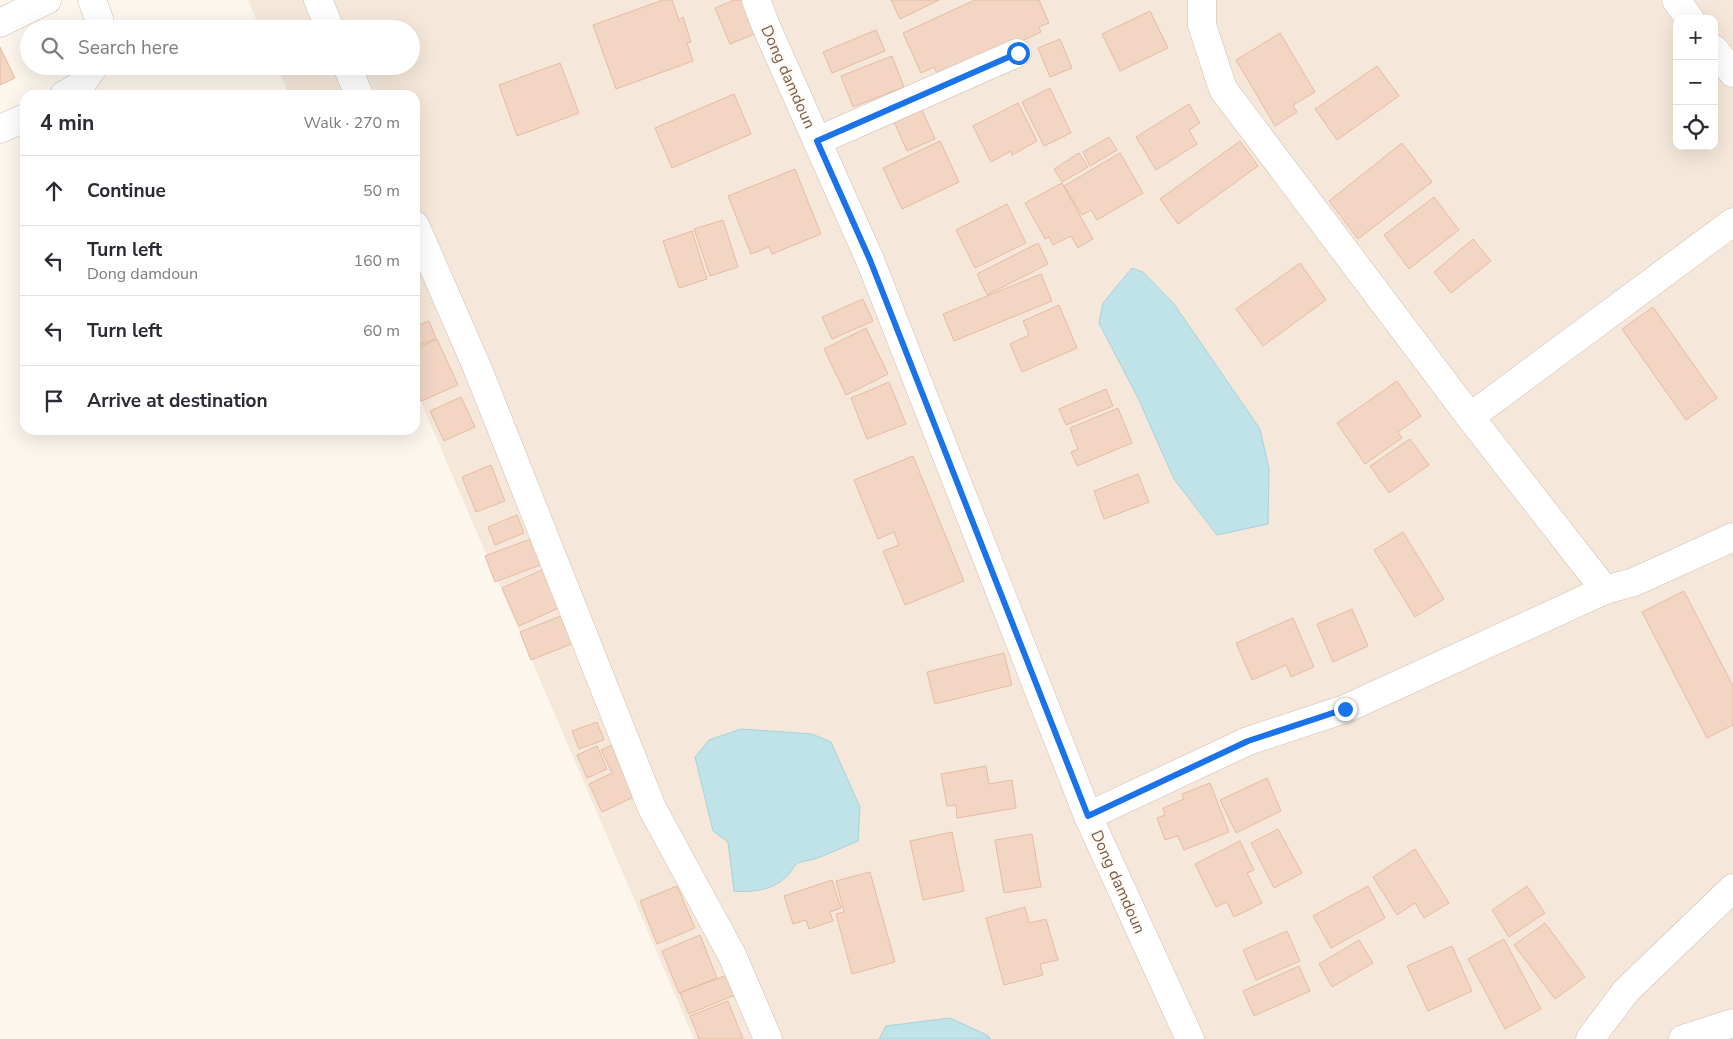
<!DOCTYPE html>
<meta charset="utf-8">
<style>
body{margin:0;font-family:"Nunito Sans",sans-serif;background:#f7f7f7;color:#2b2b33}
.controls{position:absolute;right:15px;top:15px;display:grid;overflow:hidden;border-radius:10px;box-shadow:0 5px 20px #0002}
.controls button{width:45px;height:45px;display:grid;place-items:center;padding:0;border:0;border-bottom:1px solid #e1e1e2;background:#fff;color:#2b2b33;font:25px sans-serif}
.stop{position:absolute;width:15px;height:15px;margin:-11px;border:4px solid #1a73e8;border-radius:50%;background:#fff}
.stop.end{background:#1a73e8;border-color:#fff;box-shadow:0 1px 5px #0008}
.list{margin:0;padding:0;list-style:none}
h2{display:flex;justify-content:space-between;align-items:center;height:65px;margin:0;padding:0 20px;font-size:21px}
h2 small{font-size:16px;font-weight:400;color:#7c7c81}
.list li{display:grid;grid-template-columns:32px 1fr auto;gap:15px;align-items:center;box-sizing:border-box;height:70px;padding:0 20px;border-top:1px solid #e1e1e2}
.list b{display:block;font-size:19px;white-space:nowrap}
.list p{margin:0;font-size:16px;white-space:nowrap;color:#7c7c81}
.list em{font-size:16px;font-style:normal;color:#7c7c81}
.icon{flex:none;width:28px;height:28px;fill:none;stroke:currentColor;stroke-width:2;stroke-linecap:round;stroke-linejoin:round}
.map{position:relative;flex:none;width:1733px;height:1039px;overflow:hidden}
.search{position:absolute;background:#fff;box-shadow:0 5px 20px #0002;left:20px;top:20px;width:400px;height:55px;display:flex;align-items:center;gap:12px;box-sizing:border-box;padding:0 18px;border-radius:28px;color:#7c7c81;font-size:19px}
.panel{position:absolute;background:#fff;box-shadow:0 5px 20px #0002;left:20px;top:90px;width:400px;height:345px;border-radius:15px}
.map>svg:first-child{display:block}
.residential{fill:#f5e8da;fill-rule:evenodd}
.water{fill:#bfe3e8;stroke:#a5d3da}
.building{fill:#f3d5c3;stroke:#e6bba3}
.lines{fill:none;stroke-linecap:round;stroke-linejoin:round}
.minor-casing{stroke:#d1beb0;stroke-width:29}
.minor{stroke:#fff;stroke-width:28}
.route{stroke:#1a73e8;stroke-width:6}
.labels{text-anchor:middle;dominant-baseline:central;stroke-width:4;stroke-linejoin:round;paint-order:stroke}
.street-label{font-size:16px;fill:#7a5c4d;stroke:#fffaf3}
</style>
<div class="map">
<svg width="1733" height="1039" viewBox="0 0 1733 1039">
<rect width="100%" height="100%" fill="#fdf6ec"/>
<path class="residential" d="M248 0H1733V1039H694L415 388V95H289L277 66H411V29H260ZM1677 19H1714V146H1677Z"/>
<g class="water">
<path d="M1132 268 1143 272 1174 304 1260 429 1269 469 1268 524 1217 535 1174 479 1139 400 1099 323 1103 303Z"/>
<path d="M741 729 812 734 831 742 860 807 858 841 818 858 797 863C793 868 789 875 784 879 772 890 749 893 734 891L728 842 713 831 695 757 709 740Z"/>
<path d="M950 1018 987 1035 991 1039H879L886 1026Z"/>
</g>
<g class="building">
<path d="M663 0H672L679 20 683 17 691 42 687 43 693 61 616 89 593 25Z"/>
<path d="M734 0H744L757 33 730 44 715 8Z"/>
<path d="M891 0H939L900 19Z"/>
<path d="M975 0H1039L1049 23 1039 27 1041 32 940 79 934 67 921 73 903 33Z"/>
<path d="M1150 11 1168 48 1120 71 1102 34Z"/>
<path d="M876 30 885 51 832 73 823 52Z"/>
<path d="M1280 33 1315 92 1293 105 1297 112 1275 126 1236 60Z"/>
<path d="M1060 39 1072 68 1050 77 1038 48Z"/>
<path d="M0 47 15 78 0 85Z"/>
<path d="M892 56 904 87 853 107 841 76Z"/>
<path d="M560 63 579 113 517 136 499 85Z"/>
<path d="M1377 66 1399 96 1337 140 1315 109Z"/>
<path d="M1050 88 1071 133 1044 146 1022 102Z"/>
<path d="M734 94 751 134 672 168 655 128Z"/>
<path d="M1018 103 1037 141 1012 155 1011 151 991 162 973 126Z"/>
<path d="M1189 104 1200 123 1189 130 1197 144 1156 170 1136 137Z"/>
<path d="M922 110 935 139 907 151 894 122Z"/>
<path d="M1109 137 1117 150 1090 166 1083 152Z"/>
<path d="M940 141 959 182 902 209 883 168Z"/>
<path d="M1240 141 1258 166 1178 224 1160 199Z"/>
<path d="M1402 143 1432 182 1358 239 1329 201Z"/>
<path d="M1079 153 1088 167 1062 182 1054 169Z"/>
<path d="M1120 153 1143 193 1097 220 1091 210 1082 215 1064 186Z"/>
<path d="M795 169 821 234 772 254 769 247 751 254 728 196Z"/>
<path d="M1062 183 1093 239 1078 248 1071 236 1053 245 1049 237 1045 239 1025 203Z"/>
<path d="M1434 197 1459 230 1409 269 1384 235Z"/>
<path d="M1007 204 1026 243 975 268 956 230Z"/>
<path d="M723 220 738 267 710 276 694 229Z"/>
<path d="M692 231 707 279 679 288 663 241Z"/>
<path d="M1473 239 1491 261 1451 293 1434 272Z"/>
<path d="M1038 243 1048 264 987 295 977 274Z"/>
<path d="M1300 263 1326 300 1263 346 1236 309Z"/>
<path d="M1041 274 1052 301 954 341 943 314Z"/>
<path d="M863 299 873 321 832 339 822 317Z"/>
<path d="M1059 305 1077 348 1022 372 1010 344 1029 335 1023 321Z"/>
<path d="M1653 307 1717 398 1686 420 1622 329Z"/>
<path d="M429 321 436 338 415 347V326Z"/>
<path d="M866 328 888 374 846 395 824 349Z"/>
<path d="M437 339 458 385 421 401 415 388V349Z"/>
<path d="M1397 381 1421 416 1398 432 1402 438 1365 464 1337 423Z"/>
<path d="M889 382 906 424 867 439 851 398Z"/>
<path d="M1106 389 1113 406 1066 425 1059 409Z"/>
<path d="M461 397 475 427 444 441 430 411Z"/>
<path d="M1118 408 1132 443 1077 466 1071 452 1078 449 1070 428Z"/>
<path d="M1410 439 1429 465 1389 493 1370 466Z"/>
<path d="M913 456 964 581 905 605 883 551 899 545 894 532 878 539 854 480Z"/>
<path d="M491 465 505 501 476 512 462 477Z"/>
<path d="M1138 474 1149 502 1104 519 1094 491Z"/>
<path d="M517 515 524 533 495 545 488 527Z"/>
<path d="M1403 532 1444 599 1415 617 1374 550Z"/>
<path d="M533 538 543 564 495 582 485 556Z"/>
<path d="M544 569 561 607 519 626 502 588Z"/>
<path d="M1684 591 1733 686V725L1707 738 1642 612Z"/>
<path d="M1352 609 1368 646 1333 662 1317 624Z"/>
<path d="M563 615 574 643 531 660 520 632Z"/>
<path d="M1293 618 1314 667 1291 677 1286 665 1252 680 1236 643Z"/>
<path d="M1004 653 1012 685 935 704 927 672Z"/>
<path d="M597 722 604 740 579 749 572 731Z"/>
<path d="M614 744 638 795 602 812 589 784 612 773 601 750Z"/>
<path d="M597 746 607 769 587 778 577 755Z"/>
<path d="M986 766 989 784 1012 780 1016 808 957 818 956 805 947 806 941 774Z"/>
<path d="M1267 778 1281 811 1236 833 1220 800Z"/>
<path d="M1210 783 1229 832 1184 850 1178 836 1165 840 1157 818 1165 815 1163 808 1184 799 1182 794Z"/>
<path d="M1278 829 1302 873 1274 888 1251 843Z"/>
<path d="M952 832 964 891 923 900 910 841Z"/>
<path d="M1032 834 1041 887 1004 893 995 840Z"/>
<path d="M1240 841 1254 870 1247 873 1262 903 1234 917 1227 902 1216 907 1195 864Z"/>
<path d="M1415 849 1449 903 1424 918 1415 903 1397 915 1373 877Z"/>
<path d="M870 872 895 962 852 974 836 914 844 912 836 881Z"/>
<path d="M832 880 841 908 830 912 833 921 809 929 806 920 793 924 784 896Z"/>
<path d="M677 886 695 928 657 944 640 901Z"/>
<path d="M1368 886 1385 918 1331 948 1313 916Z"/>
<path d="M1527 886 1545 913 1509 937 1492 910Z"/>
<path d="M1025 907 1029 923 1046 919 1058 960 1040 964 1043 975 1004 985 986 918Z"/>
<path d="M1545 923 1585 977 1555 999 1514 945Z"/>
<path d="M1287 931 1300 961 1256 980 1243 950Z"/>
<path d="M700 935 717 978 679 993 662 951Z"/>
<path d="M1504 939 1541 1009 1505 1029 1468 959Z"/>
<path d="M1359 940 1373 963 1332 987 1319 964Z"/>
<path d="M1452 946 1472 991 1428 1011 1407 966Z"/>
<path d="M1299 966 1310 991 1254 1016 1243 991Z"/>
<path d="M727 975 735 995 689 1014 680 993Z"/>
<path d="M728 1001 743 1039H699L690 1016Z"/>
</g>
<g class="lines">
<g class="minor-casing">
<g id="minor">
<path d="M92 0 99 19 101 29"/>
<path d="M318 0 330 29"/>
<path d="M756 0 765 24 870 260 1088 816 1190 1039"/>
<path d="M1202 0V25L1223 89 1470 417 1605 590"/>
<path d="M1676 0 1690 19"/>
<path d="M0 23 47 0"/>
<path d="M1714 49 1733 73"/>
<path d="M347 66 359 95"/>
<path d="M64 95 81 85 94 66"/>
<path d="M0 129 25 118"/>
<path d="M817 141 1017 53"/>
<path d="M415 225 477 367 652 808 732 955 768 1039"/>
<path d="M1470 417 1733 222"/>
<path d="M1088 816 1248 741 1345 709 1605 590 1634 582 1733 537"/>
<path d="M1590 1039 1626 991 1733 888"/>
<path d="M1683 1039 1733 1023"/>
</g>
</g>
<use href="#minor" class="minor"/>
</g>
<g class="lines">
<path class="route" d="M1018 53 817 141 870 260 1088 816 1248 741 1345 709"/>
</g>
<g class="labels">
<g class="street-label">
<text transform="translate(788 77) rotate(66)">Dong damdoun</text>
<text transform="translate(1118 882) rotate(66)">Dong damdoun</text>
</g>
</g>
</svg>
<div class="controls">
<button>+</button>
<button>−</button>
<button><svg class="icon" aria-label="locate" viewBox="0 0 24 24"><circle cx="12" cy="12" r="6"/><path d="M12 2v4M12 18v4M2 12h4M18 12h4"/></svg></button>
</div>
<div class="stop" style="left:1018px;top:53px"></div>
<div class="stop end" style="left:1345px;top:709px"></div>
<div class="search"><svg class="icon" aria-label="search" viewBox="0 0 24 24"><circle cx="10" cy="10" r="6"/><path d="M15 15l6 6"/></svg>Search here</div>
<section class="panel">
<h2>4 min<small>Walk · 270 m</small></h2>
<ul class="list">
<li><svg class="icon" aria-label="ahead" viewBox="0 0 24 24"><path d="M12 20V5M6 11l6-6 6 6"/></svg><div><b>Continue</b></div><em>50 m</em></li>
<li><svg class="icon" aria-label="left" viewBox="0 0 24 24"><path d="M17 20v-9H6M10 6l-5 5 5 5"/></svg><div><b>Turn left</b><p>Dong damdoun</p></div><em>160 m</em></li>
<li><svg class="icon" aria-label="left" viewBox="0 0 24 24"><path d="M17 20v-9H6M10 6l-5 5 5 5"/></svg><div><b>Turn left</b></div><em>60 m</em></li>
<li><svg class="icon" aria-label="arrive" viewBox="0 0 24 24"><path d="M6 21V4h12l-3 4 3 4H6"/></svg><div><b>Arrive at destination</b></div></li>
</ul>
</section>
</div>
